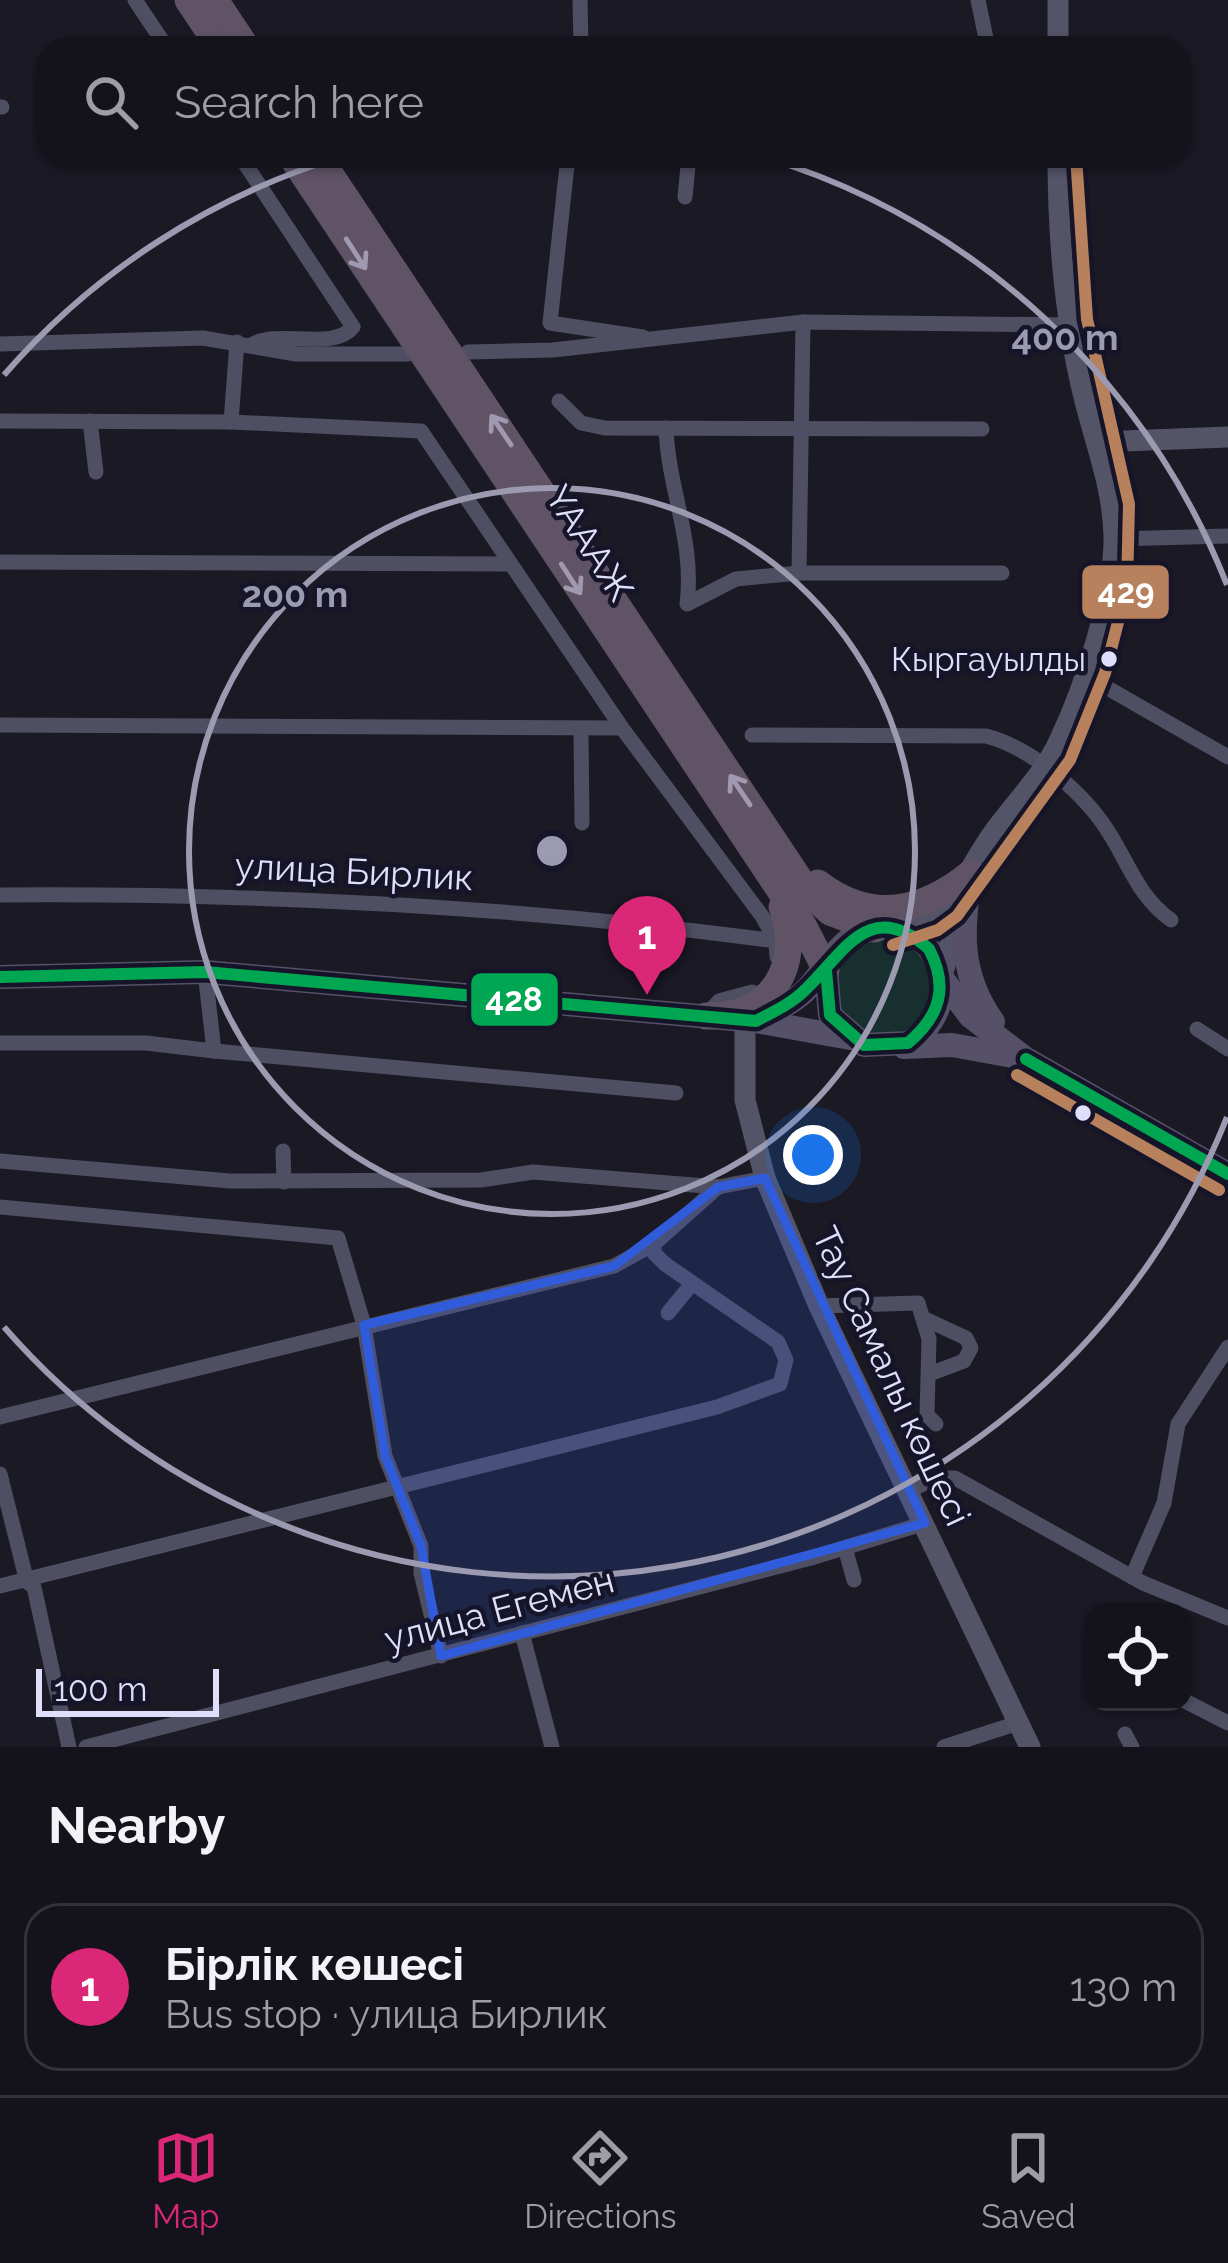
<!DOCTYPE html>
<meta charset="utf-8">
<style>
body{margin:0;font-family:Raleway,sans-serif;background:#212028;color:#f1f3f6}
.controls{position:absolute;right:36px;bottom:36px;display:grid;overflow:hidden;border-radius:24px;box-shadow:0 3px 9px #0004}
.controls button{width:108px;height:108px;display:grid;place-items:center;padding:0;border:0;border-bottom:3px solid #33323a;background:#14131b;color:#f1f3f6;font:60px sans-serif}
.scale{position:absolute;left:36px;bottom:30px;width:183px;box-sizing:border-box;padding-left:12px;border:6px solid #e0dffb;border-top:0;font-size:33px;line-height:42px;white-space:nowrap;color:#e0dffb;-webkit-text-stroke:9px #161429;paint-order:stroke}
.you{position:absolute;left:813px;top:1155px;width:42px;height:42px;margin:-30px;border:9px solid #fff;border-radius:50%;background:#1a73e8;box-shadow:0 0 0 18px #1a73e833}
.badge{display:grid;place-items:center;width:78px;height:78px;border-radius:50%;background:#db2777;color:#fff;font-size:39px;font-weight:700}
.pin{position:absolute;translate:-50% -99px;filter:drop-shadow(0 3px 6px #0008)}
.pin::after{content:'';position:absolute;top:63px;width:42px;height:36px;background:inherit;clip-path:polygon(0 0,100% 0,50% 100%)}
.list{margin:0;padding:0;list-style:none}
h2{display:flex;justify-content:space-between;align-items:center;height:156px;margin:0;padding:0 48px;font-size:51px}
h2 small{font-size:39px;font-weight:400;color:#9d9ea3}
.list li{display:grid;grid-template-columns:78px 1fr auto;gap:36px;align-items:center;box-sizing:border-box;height:168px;margin:0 24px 24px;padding:0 24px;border:3px solid #33323a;border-radius:36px}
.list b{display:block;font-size:45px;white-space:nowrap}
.list p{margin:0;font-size:39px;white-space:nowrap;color:#9d9ea3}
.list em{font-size:39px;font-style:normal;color:#9d9ea3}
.icon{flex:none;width:66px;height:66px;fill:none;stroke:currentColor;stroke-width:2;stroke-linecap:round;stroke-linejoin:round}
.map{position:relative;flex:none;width:1228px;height:1747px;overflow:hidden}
.search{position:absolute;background:#14131b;box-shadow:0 3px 9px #0004;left:36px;right:36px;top:36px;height:132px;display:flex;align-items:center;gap:30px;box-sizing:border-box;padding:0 42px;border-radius:36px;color:#9d9ea3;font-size:45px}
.sheet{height:348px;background:#14131b}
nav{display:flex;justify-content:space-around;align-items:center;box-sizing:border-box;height:168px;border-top:3px solid #33323a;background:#14131b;font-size:33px;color:#9d9ea3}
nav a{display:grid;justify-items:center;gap:6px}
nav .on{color:#db2777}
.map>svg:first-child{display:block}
.green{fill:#172f2e}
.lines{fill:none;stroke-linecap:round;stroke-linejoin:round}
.street{stroke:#4f4f63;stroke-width:15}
.secondary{stroke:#535468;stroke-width:21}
.primary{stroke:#565068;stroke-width:24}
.highway{stroke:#605366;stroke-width:27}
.bus-1-casing{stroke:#161429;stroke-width:21}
.bus-2-casing{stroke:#161429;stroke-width:21}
.bus-1{stroke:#00a651;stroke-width:12}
.bus-2{stroke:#b6815c;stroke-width:12}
.oneway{stroke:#a099b0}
.marked{fill:#305cdc;fill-opacity:0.2;stroke:#305cdc;stroke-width:9;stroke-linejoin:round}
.ring{fill:none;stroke:#9b9ab0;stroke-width:6}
.bus-dot{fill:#e0dffb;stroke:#161429;stroke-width:4.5}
.labels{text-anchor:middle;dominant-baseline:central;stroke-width:9;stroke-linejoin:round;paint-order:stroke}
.bus-label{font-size:33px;fill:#e0dffb;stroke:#161429;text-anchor:end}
.street-label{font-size:36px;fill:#e0dffb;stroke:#161429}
.centre{fill:#9b9ab0;stroke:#161429;stroke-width:6}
.ring-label{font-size:36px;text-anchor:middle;font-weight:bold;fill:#9b9ab0;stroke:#161429;stroke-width:9;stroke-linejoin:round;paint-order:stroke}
.line-badge{stroke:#161429;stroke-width:4.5}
.badge-label{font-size:33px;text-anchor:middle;font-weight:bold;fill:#fff}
</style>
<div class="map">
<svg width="1228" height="1747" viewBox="0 0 1228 1747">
<rect width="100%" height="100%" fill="#1a1924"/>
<circle class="green" cx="883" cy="987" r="48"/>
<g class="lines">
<g class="street">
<path d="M135 0 167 48"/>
<path d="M580 0 581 48"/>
<path d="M978 0 988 48"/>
<path d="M0 107H2"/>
<path d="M240 156 353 327C333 352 278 328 251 345"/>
<path d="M568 156 550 323 643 337"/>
<path d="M685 197 689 156"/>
<path d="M0 344 203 338 296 354H408"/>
<path d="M468 352 553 350 803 322 1073 325"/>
<path d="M559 401 581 423 605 428 982 429"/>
<path d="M0 421 231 422 421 431 622 728 762 916 776 941 777 957"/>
<path d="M90 421 96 472"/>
<path d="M231 422 237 342"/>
<path d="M666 428C668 489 695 541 687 604L736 579 799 573H1002"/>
<path d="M1114 539 1228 536"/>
<path d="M0 562 508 564"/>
<path d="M799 573 803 322"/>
<path d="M1083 674 1228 757"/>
<path d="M0 725 622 728"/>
<path d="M581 732 582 823"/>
<path d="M752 735 986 736C1032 748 1086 794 1111 836 1130 867 1140 898 1171 920"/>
<path d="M0 895C261 893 517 906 776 941"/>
<path d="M706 1016 719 1001 752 992"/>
<path d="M1197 1029 1228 1049"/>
<path d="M0 1043H146L214 1051 205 972"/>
<path d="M214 1051 676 1093"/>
<path d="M283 1151 284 1182"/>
<path d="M0 1161 230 1181 481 1180 533 1172 718 1187"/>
<path d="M0 1207 338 1238 364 1325 385 1456 421 1546V1573L441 1656"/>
<path d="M819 1306 918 1303 929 1339 927 1415 936 1424"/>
<path d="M668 1313 691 1285"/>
<path d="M925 1319 966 1338 971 1348 964 1361 932 1373"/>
<path d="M0 1417 614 1266 654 1244 718 1187 765 1178"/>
<path d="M0 1474 27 1582 34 1587 69 1747"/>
<path d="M911 1490 934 1478H955L1143 1583 1228 1618"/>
<path d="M845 1548 854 1580"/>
<path d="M1132 1577 1164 1503 1178 1424 1228 1347"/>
<path d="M0 1586 717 1407 780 1384 786 1360 778 1342 665 1264 654 1253V1244"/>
<path d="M522 1633 552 1747"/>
<path d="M1183 1700 1228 1723"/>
<path d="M1125 1734 1132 1747"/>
<path d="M86 1747 811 1558 925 1523"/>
<path d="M944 1747 1018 1723"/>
</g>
<g class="secondary">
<path d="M1058 0V48"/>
<path d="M1098 442 1228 437"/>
<path d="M888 928C962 913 957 882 996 829 1018 799 1045 773 1060 739 1085 687 1115 593 1114 536 1113 495 1101 459 1090 420 1066 335 1058 243 1058 156"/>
<path d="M942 977 961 903"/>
<path d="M745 1021V1100L765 1178 819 1306 1030 1747"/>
</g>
<g class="primary">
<path d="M971 873C962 930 958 972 993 1022"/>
<path d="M0 977 205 972 756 1021 850 1038"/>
<path d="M942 978 970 1016 1026 1059 1228 1174"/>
<path d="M756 1021C772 1012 790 1005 804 992 826 971 837 938 869 930 940 913 970 1006 908 1043L864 1045 830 1015 826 970"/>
<path d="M904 1047 952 1045 1018 1057"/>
</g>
<g class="highway">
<path d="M188 0 220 48"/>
<path d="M215 0 247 48"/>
<path d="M291 156 803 925 826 970"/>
<path d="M318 156 808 892 830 912 875 929"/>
<path d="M818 883C871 924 923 912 971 873"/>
<path d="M706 1016C771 1018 803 966 782 907"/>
</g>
<g class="bus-1-casing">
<g id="bus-1">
<path d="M0 977 205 972 756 1021C773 1012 791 1004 805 990 844 953 869 896 929 949 949 987 940 1016 908 1043L864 1045 830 1015 826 970"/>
<path d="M1026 1059 1228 1174"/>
</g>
</g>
<g class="bus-2-casing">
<g id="bus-2">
<path d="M893 945 938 930 957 916 1070 760 1105 673 1127 587 1129 504 1087 319 1076 156"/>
<path d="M1017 1075 1219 1190"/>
</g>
</g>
<use href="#bus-1" class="bus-1"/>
<use href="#bus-2" class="bus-2"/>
</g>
<defs><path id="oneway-shaft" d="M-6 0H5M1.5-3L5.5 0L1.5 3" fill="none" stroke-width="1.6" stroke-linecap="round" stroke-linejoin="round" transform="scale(3)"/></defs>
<g class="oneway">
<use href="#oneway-shaft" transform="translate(356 254) rotate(57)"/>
<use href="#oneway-shaft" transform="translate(501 430) rotate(-124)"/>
<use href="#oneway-shaft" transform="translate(571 579) rotate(57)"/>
<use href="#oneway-shaft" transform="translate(740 790) rotate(-124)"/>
</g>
<path class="marked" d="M765 1178 925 1523 441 1656 421 1546 385 1456 364 1325 614 1266 718 1187Z"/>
<g class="ring">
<circle cx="552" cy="851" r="363"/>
<path d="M1227 1117A726 726 0 0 1 4 1327M4 375A726 726 0 0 1 340 157M764 157A726 726 0 0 1 1227 585"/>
</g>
<g class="bus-dot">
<circle cx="1109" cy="659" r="10"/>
<circle cx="1083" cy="1113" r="10"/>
</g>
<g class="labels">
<g class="bus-label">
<text x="1086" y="659">Кыргауылды</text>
</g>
<g class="street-label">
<text transform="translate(590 543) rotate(57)">ҮАААЖ</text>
<text transform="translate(354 871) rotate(3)">улица Бирлик</text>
<text transform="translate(892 1376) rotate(65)">Тау Самалы көшесі</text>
<text transform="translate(499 1609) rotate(-15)">улица Егемен</text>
</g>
</g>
<circle cx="552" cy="851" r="18" class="centre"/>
<g class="ring-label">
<text x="1065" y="350">400 m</text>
<text x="295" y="607">200 m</text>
</g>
<g class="line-badge">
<rect x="1080" y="563" width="91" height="58" rx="12" fill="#b6815c"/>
<rect x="469" y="971" width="91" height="57" rx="12" fill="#00a651"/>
</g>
<g class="badge-label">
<text x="1126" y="603">429</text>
<text x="514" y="1011">428</text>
</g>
</svg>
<div class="controls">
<button><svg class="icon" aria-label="locate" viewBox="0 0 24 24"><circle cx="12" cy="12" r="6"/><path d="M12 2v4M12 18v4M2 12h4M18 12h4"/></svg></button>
</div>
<div class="scale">100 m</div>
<div class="you"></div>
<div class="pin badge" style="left:647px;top:995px">1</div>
<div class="search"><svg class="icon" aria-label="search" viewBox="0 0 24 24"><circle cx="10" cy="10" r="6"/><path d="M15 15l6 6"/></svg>Search here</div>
</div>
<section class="sheet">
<h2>Nearby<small></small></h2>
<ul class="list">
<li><span class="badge">1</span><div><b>Бірлік көшесі</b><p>Bus stop · улица Бирлик</p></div><em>130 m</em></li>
</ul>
</section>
<nav>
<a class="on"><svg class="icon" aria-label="map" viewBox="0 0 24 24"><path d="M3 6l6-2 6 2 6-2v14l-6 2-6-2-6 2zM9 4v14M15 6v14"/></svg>Map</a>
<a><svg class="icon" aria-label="directions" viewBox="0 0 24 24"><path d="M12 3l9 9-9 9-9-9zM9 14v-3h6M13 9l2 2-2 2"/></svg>Directions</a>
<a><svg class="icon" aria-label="saved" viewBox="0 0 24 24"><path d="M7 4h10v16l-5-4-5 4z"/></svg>Saved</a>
</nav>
